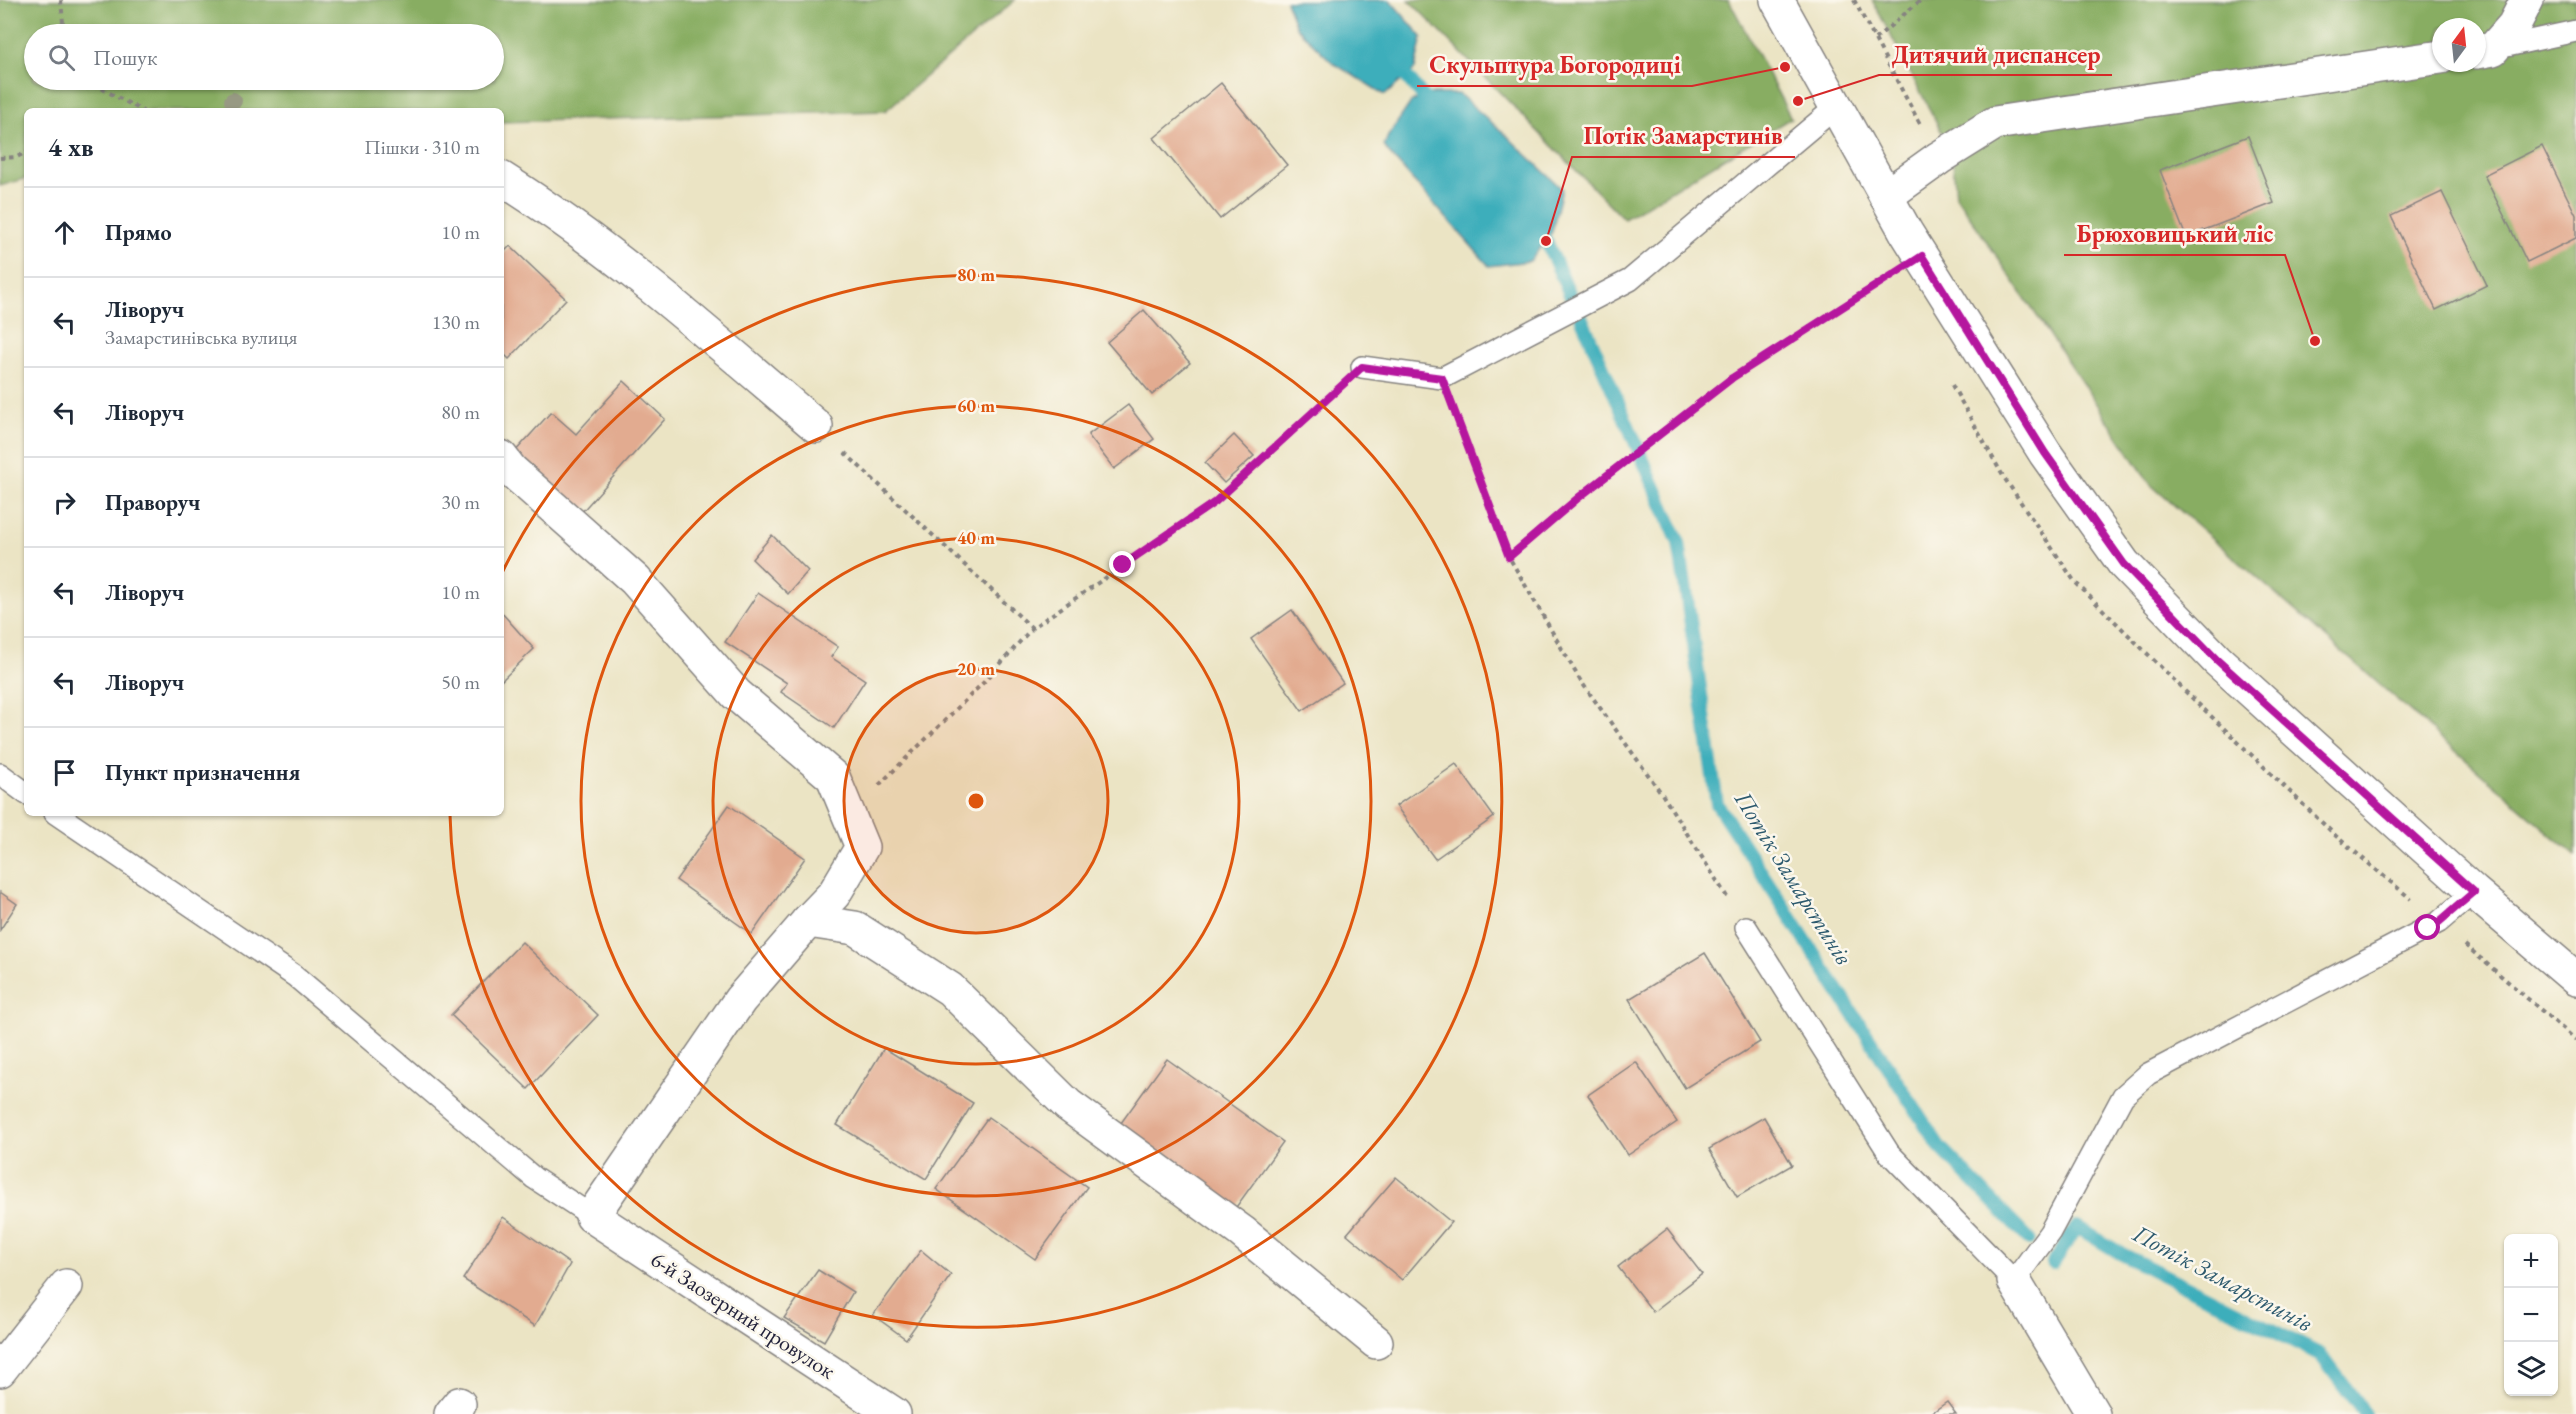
<!DOCTYPE html>
<html lang="uk">
<meta charset="utf-8">
<style>
body{margin:0;font-family:"EB Garamond",serif;background:#f6f6f7;color:#1f2937}
.controls{position:absolute;right:18px;bottom:18px;display:grid;overflow:hidden;border-radius:9px;box-shadow:0 2px 4px #0004}
.controls button{width:54px;height:54px;display:grid;place-items:center;padding:0;border:0;border-bottom:2px solid #e0e1e3;background:#fff;color:#1f2937;font:30px sans-serif}
.compass{position:absolute;left:2432px;top:18px;width:54px;height:54px;border-radius:50%;background:#fff;box-shadow:0 2px 4px #0004;rotate:15deg}
.stop{position:absolute;width:18px;height:18px;margin:-14px;border:4px solid #b5179e;border-radius:50%;background:#fff}
.stop.end{background:#b5179e;border-color:#fff;box-shadow:0 2px 6px #0008}
.list{margin:0;padding:0;list-style:none}
h2{display:flex;justify-content:space-between;align-items:center;height:78px;margin:0;padding:0 24px;font-size:26px}
h2 small{font-size:20px;font-weight:400;color:#747a83}
.list li{display:grid;grid-template-columns:39px 1fr auto;gap:18px;align-items:center;box-sizing:border-box;height:90px;padding:0 24px;border-top:2px solid #e0e1e3}
.list b{display:block;font-size:22px;white-space:nowrap}
.list p{margin:0;font-size:20px;white-space:nowrap;color:#747a83}
.list em{font-size:20px;font-style:normal;color:#747a83}
.icon{flex:none;width:33px;height:33px;fill:none;stroke:currentColor;stroke-width:2;stroke-linecap:round;stroke-linejoin:round}
.map{position:relative;flex:none;width:2576px;height:1414px;overflow:hidden}
.search{position:absolute;background:#fff;box-shadow:0 2px 4px #0004;left:24px;top:24px;width:480px;height:66px;display:flex;align-items:center;gap:15px;box-sizing:border-box;padding:0 21px;border-radius:33px;color:#747a83;font-size:22px}
.panel{position:absolute;background:#fff;box-shadow:0 2px 4px #0004;left:24px;top:108px;width:480px;height:708px;border-radius:9px}
.map>svg:first-child{display:block}
.forest{fill:#88ad62;stroke:#55684e;stroke-width:1.5;fill-rule:evenodd}
.water{fill:#3eaebb;stroke:#30687b;stroke-width:1.5}
.lines{fill:none;stroke-linecap:round;stroke-linejoin:round}
.stream{stroke:#3eaebb;stroke-width:14}
.building{fill:#e2ab90}
.service-casing{stroke:#868380;stroke-width:24}
.minor-casing{stroke:#868380;stroke-width:36}
.secondary-casing{stroke:#868380;stroke-width:36}
.path{stroke:#868380;stroke-width:4;stroke-dasharray:4.5 4.5;stroke-linecap:butt}
.service{stroke:#fff;stroke-width:21}
.minor{stroke:#fff;stroke-width:33}
.secondary{stroke:#fff;stroke-width:33}
.tree{fill:#979983}
.route{stroke:#b5179e;stroke-width:8}
.ring{fill:none;stroke:#de560e;stroke-width:3}
.labels{text-anchor:middle;dominant-baseline:central;stroke-width:5;stroke-linejoin:round;paint-order:stroke}
.street-label{font-size:22px;fill:#22223b;stroke:#fbf7ec}
.water-label{font-size:24px;font-style:italic;fill:#2d5a6e;stroke:#fbf7ec}
.centre{fill:#de560e;stroke:#fbf7ec;stroke-width:3}
.ring-label{font-size:18px;text-anchor:middle;font-weight:bold;fill:#de560e;stroke:#fbf7ec;stroke-width:5;stroke-linejoin:round;paint-order:stroke}
.leader{fill:none;stroke:#d62828;stroke-width:2}
.callout-dot{fill:#d62828;stroke:#fbf7ec;stroke-width:2}
.callout-label{font-size:24px;text-anchor:middle;font-weight:bold;fill:#d62828;stroke:#fbf7ec;stroke-width:5;stroke-linejoin:round;paint-order:stroke}
</style>
<div class="map">
<svg width="2576" height="1414" viewBox="0 0 2576 1414">
<rect width="100%" height="100%" fill="#fbf7ec"/>
<filter id="ink" filterUnits="userSpaceOnUse"><feTurbulence type="fractalNoise" baseFrequency=".0167" numOctaves="2"/><feDisplacementMap in="SourceGraphic" scale="12" xChannelSelector="R" yChannelSelector="G"/><feConvolveMatrix kernelMatrix="1 2 1 2 8 2 1 2 1" color-interpolation-filters="sRGB"/></filter>
<filter id="wash" filterUnits="userSpaceOnUse"><feTurbulence type="fractalNoise" baseFrequency=".008" numOctaves="4" result="noise"/><feDisplacementMap in="SourceGraphic" scale="24" xChannelSelector="R" yChannelSelector="G"/><feGaussianBlur stdDeviation="1.35" result="paint"/><feColorMatrix in="noise" values="0 0 0 0 0 0 0 0 0 0 0 0 0 0 0 0 0 1.4 0 .05"/><feComposite in="paint" operator="in"/></filter>
<g filter="url(#wash)">
<rect width="100%" height="100%" fill="#ebe4c4"/>
<g class="forest">
<path d="M0 0H1015L885 111 501 122V111H27V178L0 186ZM34 34H494V80H34Z"/>
<path d="M1409 0H1729L1791 118 1624 219Z"/>
<path d="M1872 0H2576V856L2151 485 1956 196 1952 152ZM2441 27H2477V63H2441Z"/>
</g>
<g class="water">
<path d="M1390 0 1422 37 1415 69 1385 95 1333 63 1296 27 1286 1Z"/>
<path d="M1431 94H1459L1506 135 1562 189 1552 232 1530 261 1489 266 1388 152 1384 146 1388 136 1411 102Z"/>
</g>
<g class="lines">
<g class="stream">
<path d="M1395 63 1435 111"/>
<path d="M1534 228 1546 241 1572 299"/>
<path d="M1581 317 1679 543 1717 804 1939 1146 2029 1239"/>
<path d="M2053 1263 2077 1227 2120 1253 2321 1355 2365 1414"/>
</g>
</g>
<g id="blocks">
<g class="building">
<path d="M1221 83 1287 165 1220 219 1154 138Z"/>
<path d="M2248 136 2274 203 2186 237 2160 170Z"/>
<path d="M2542 146 2576 215V238L2527 262 2484 175Z"/>
<path d="M2442 192 2487 285 2436 310 2391 216Z"/>
<path d="M510 246 566 299 509 359 501 351V255Z"/>
<path d="M1144 310 1190 363 1152 395 1107 342Z"/>
<path d="M624 381 665 419 580 514 513 454 551 412 576 434Z"/>
<path d="M1128 405 1154 439 1114 469 1088 435Z"/>
<path d="M1234 435 1254 456 1224 483 1205 463Z"/>
<path d="M772 535 808 571 788 594 752 559Z"/>
<path d="M758 593 838 647 831 657 865 680 834 728 781 692 787 683 725 642Z"/>
<path d="M1292 610 1343 683 1302 711 1251 639Z"/>
<path d="M501 612 534 649 501 681Z"/>
<path d="M1456 764 1494 817 1435 859 1396 806Z"/>
<path d="M729 805 805 858 752 934 676 880Z"/>
<path d="M0 892 17 904 0 930Z"/>
<path d="M522 942 598 1015 528 1089 451 1015Z"/>
<path d="M1705 953 1760 1042 1685 1088 1629 999Z"/>
<path d="M884 1048 973 1103 926 1179 837 1125Z"/>
<path d="M1167 1059 1283 1142 1229 1217 1113 1134Z"/>
<path d="M1636 1062 1677 1122 1628 1155 1588 1095Z"/>
<path d="M988 1117 1087 1187 1035 1259 936 1189Z"/>
<path d="M1764 1117 1792 1165 1737 1197 1709 1149Z"/>
<path d="M1396 1177 1451 1222 1402 1280 1347 1234Z"/>
<path d="M503 1217 570 1264 535 1326 463 1279Z"/>
<path d="M1667 1229 1702 1274 1653 1312 1618 1267Z"/>
<path d="M921 1250 951 1275 906 1339 873 1315Z"/>
<path d="M818 1270 853 1292 824 1341 784 1318Z"/>
<path d="M1947 1402 1956 1414H1930Z"/>
</g>
</g>
</g>
<g filter="url(#ink)">
<use href="#blocks" fill-opacity="0" stroke="#868380" stroke-width="1.5"/>
<g class="lines">
<g class="service-casing">
<g id="service">
<path d="M2493 49 2576 31"/>
<path d="M1362 367 1442 378 1630 280 1836 107"/>
<path d="M0 774 27 794"/>
<path d="M55 813 295 976 534 1178 592 1216"/>
<path d="M1746 927 1889 1153 2014 1281 2050 1232 2123 1096 2148 1074 2439 922 2474 892"/>
</g>
</g>
<g class="minor-casing">
<g id="minor">
<path d="M2477 52 2493 49 2514 25 2527 0"/>
<path d="M501 178C614 249 714 339 816 426"/>
<path d="M1886 196 1939 158 1995 123 2441 57"/>
<path d="M501 457 511 470 635 580 736 694 833 777 862 847 834 894 808 921"/>
<path d="M2014 1281 2093 1414"/>
<path d="M0 1370 66 1286"/>
<path d="M451 1414 459 1404"/>
<path d="M894 1414 592 1216 740 1000 808 921 855 928 950 989 1068 1105 1242 1232 1376 1342"/>
</g>
</g>
<g class="secondary-casing">
<path id="secondary" d="M1777 0 1906 232 2045 453 2124 564 2217 660 2474 892 2576 979"/>
</g>
<g class="path">
<path d="M61 0 64 34"/>
<path d="M1854 0 1920 124"/>
<path d="M1875 39 1921 0"/>
<path d="M86 80 143 111"/>
<path d="M0 158 17 157 27 152"/>
<path d="M1952 385 2003 476 2075 582 2189 695 2336 836 2411 899"/>
<path d="M1453 409 1509 557 1580 680 1662 794 1729 900"/>
<path d="M845 453 1032 628"/>
<path d="M1509 557 1578 498 1732 378 1888 277"/>
<path d="M879 785 987 679 1032 628 1215 503 1337 390"/>
<path d="M2465 945 2576 1040"/>
</g>
<use href="#service" class="service"/>
<use href="#minor" class="minor"/>
<use href="#secondary" class="secondary"/>
</g>
<circle class="tree" cx="233" cy="101" r="9"/>
</g>
<g class="lines" filter="url(#ink)">
<path class="route" d="M1123 565 1215 502 1362 367 1442 378 1509 557 1578 498 1732 378 1922 256 2045 453 2124 564 2217 660 2474 892 2439 922 2428 928"/>
</g>
<circle cx="976" cy="801" r="132" fill="#de560e" fill-opacity=".12"/>
<g class="ring">
<circle cx="976" cy="801" r="132"/>
<circle cx="976" cy="801" r="263"/>
<circle cx="976" cy="801" r="395"/>
<path d="M501 575A526 526 0 1 1 450 815"/>
</g>
<g class="labels">
<g class="street-label">
<text transform="translate(743 1315) rotate(33)">6-й Заозерний провулок</text>
</g>
<g class="water-label">
<text transform="translate(1794 878) rotate(58)">Потік Замарстинів</text>
<text transform="translate(2223 1278) rotate(28)">Потік Замарстинів</text>
</g>
</g>
<circle cx="976" cy="801" r="9" class="centre"/>
<g class="ring-label">
<text x="976" y="281">80 m</text>
<text x="976" y="412">60 m</text>
<text x="976" y="544">40 m</text>
<text x="976" y="675">20 m</text>
</g>
<path class="leader" d="M1798 101L1879 75H2112M1785 67L1692 86H1417M1546 241L1572 157H1795M2315 341L2285 255H2064"/>
<g class="callout-dot">
<circle cx="1798" cy="101" r="6"/>
<circle cx="1785" cy="67" r="6"/>
<circle cx="1546" cy="241" r="6"/>
<circle cx="2315" cy="341" r="6"/>
</g>
<g class="callout-label">
<text x="1996" y="63">Дитячий диспансер</text>
<text x="1555" y="73">Скульптура Богородиці</text>
<text x="1683" y="144">Потік Замарстинів</text>
<text x="2175" y="242">Брюховицький ліс</text>
</g>
</svg>
<div class="controls">
<button>+</button>
<button>−</button>
<button><svg class="icon" aria-label="layers" viewBox="0 0 24 24"><path d="M12 4l9 5-9 5-9-5zM3 14l9 5 9-5"/></svg></button>
</div>
<svg class="compass" viewBox="-18 -18 36 36"><path d="M0-13l5 13h-10z" fill="#e53935"/><path d="M0 13l5-13h-10z" fill="#747a83"/></svg>
<div class="stop" style="left:2428px;top:928px"></div>
<div class="stop end" style="left:1123px;top:565px"></div>
<div class="search"><svg class="icon" aria-label="search" viewBox="0 0 24 24"><circle cx="10" cy="10" r="6"/><path d="M15 15l6 6"/></svg>Пошук</div>
<section class="panel">
<h2>4 хв<small>Пішки · 310 m</small></h2>
<ul class="list">
<li><svg class="icon" aria-label="ahead" viewBox="0 0 24 24"><path d="M12 20V5M6 11l6-6 6 6"/></svg><div><b>Прямо</b></div><em>10 m</em></li>
<li><svg class="icon" aria-label="left" viewBox="0 0 24 24"><path d="M17 20v-9H6M10 6l-5 5 5 5"/></svg><div><b>Ліворуч</b><p>Замарстинівська вулиця</p></div><em>130 m</em></li>
<li><svg class="icon" aria-label="left" viewBox="0 0 24 24"><path d="M17 20v-9H6M10 6l-5 5 5 5"/></svg><div><b>Ліворуч</b></div><em>80 m</em></li>
<li><svg class="icon" aria-label="right" viewBox="0 0 24 24"><path d="M7 20v-9h11M14 6l5 5-5 5"/></svg><div><b>Праворуч</b></div><em>30 m</em></li>
<li><svg class="icon" aria-label="left" viewBox="0 0 24 24"><path d="M17 20v-9H6M10 6l-5 5 5 5"/></svg><div><b>Ліворуч</b></div><em>10 m</em></li>
<li><svg class="icon" aria-label="left" viewBox="0 0 24 24"><path d="M17 20v-9H6M10 6l-5 5 5 5"/></svg><div><b>Ліворуч</b></div><em>50 m</em></li>
<li><svg class="icon" aria-label="arrive" viewBox="0 0 24 24"><path d="M6 21V4h12l-3 4 3 4H6"/></svg><div><b>Пункт призначення</b></div></li>
</ul>
</section>
</div>
